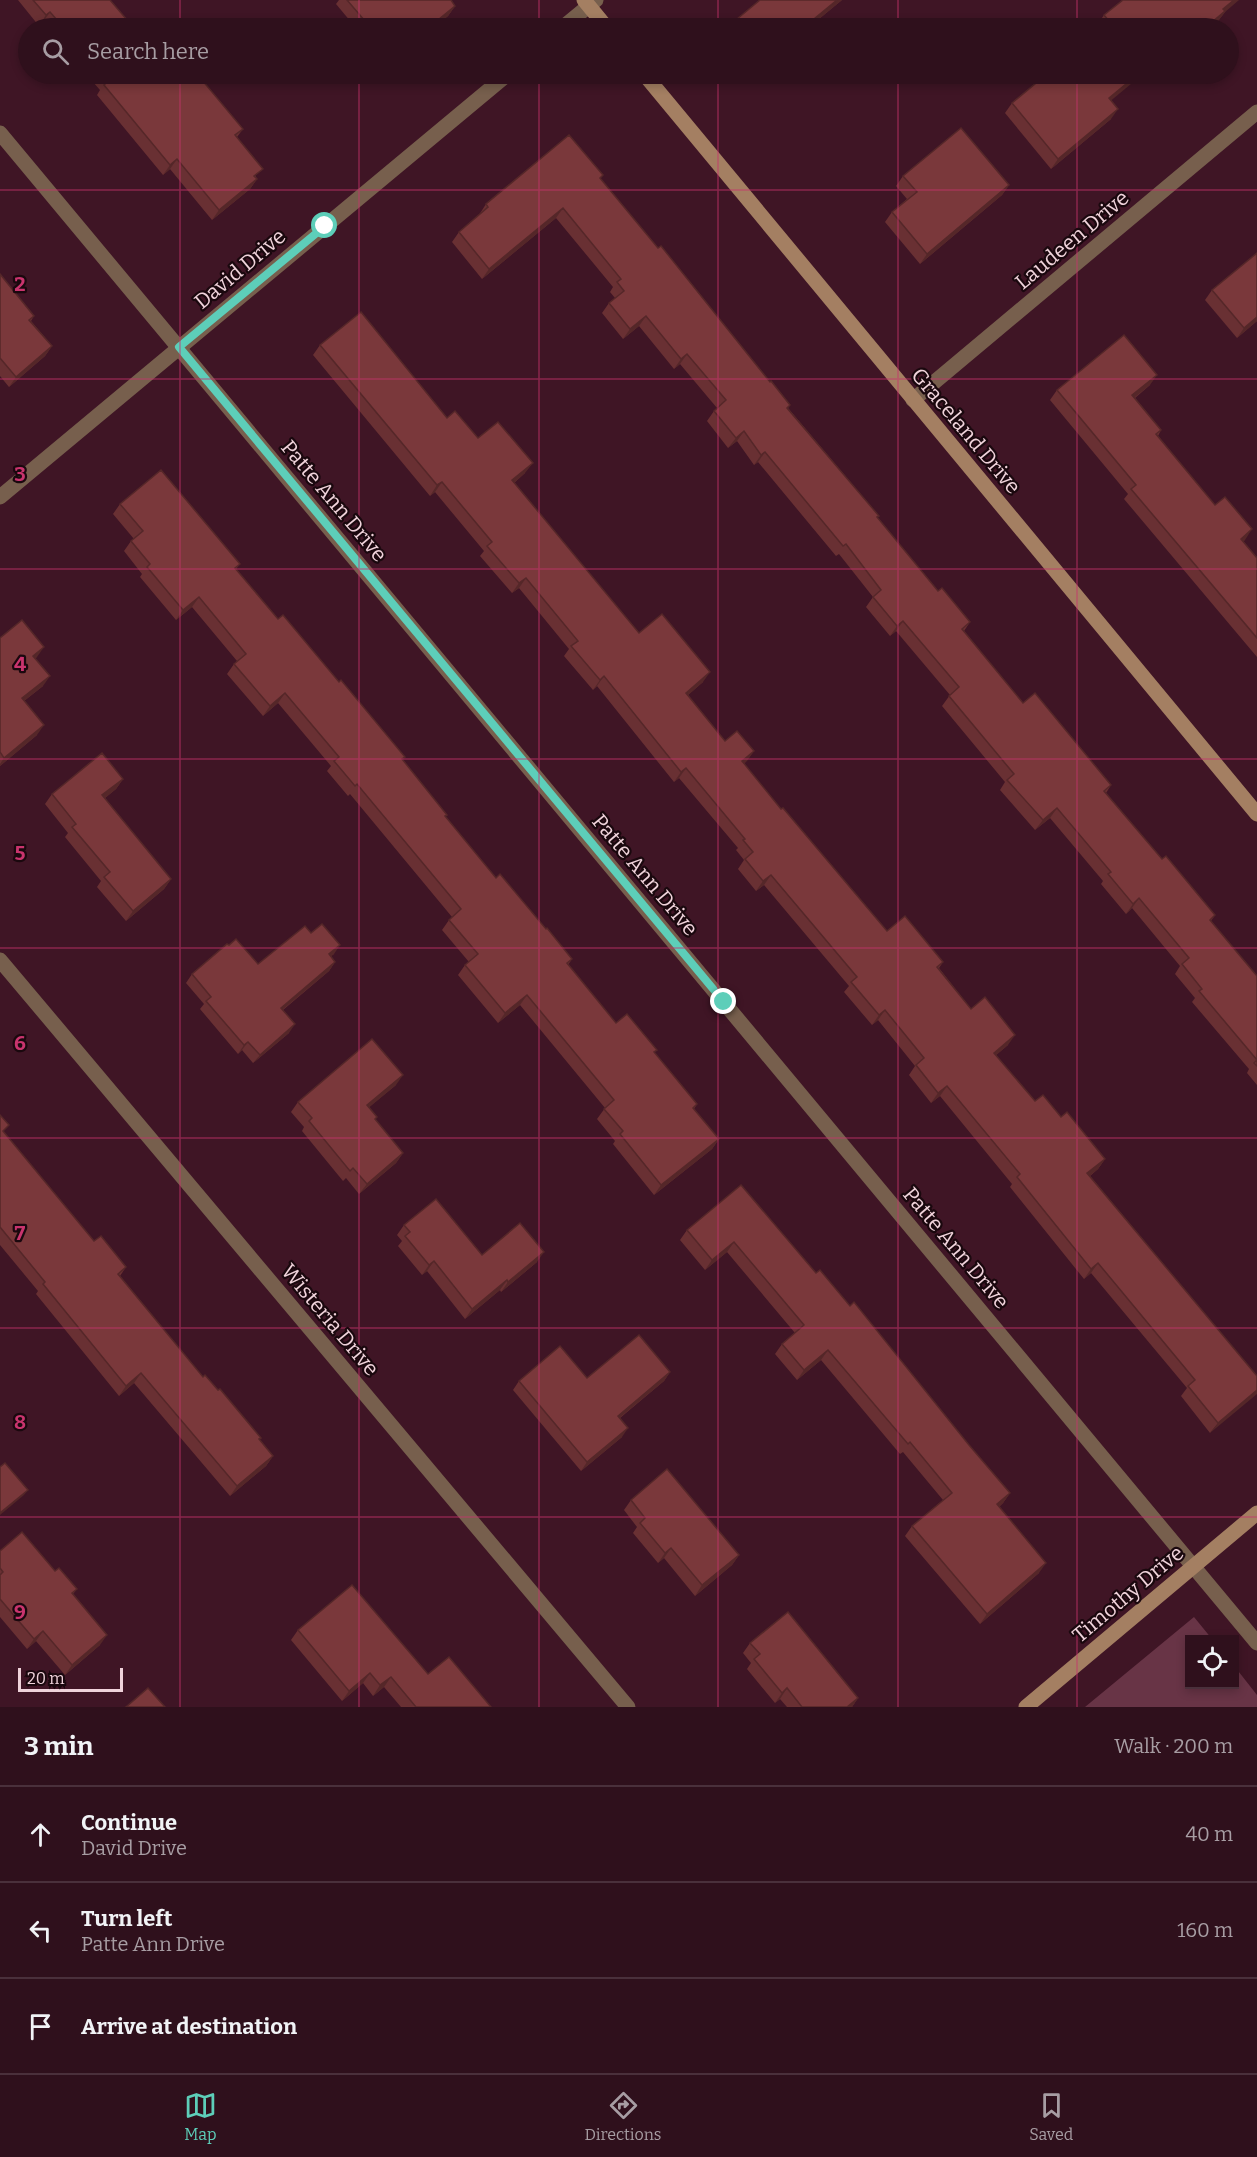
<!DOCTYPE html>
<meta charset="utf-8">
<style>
body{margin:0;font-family:Bitter,serif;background:#371925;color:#f1f3f6}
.controls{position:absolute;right:18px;bottom:18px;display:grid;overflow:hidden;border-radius:0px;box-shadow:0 3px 9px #0003}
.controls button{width:54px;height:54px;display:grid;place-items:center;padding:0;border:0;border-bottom:2px solid #4a303b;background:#2f101c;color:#f1f3f6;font:30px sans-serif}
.scale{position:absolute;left:18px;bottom:15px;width:105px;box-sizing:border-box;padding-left:6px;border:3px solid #f0d3db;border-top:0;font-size:16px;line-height:21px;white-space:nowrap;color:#f0d3db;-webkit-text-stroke:4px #1a080e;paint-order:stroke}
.stop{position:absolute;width:18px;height:18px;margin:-14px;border:4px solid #5dceb9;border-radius:50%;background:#fff}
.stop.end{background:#5dceb9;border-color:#fff;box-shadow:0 2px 6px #0008}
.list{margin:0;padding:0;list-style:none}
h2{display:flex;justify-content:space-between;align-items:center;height:78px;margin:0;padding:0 24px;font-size:26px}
h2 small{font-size:20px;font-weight:400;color:#a79da3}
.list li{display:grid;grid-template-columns:39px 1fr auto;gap:18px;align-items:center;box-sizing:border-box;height:96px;padding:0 24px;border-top:2px solid #4a303b}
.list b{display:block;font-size:22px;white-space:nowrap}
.list p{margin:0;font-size:20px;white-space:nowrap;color:#a79da3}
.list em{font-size:20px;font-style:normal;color:#a79da3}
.icon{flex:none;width:33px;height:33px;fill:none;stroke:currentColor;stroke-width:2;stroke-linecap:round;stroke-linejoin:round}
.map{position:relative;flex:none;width:1257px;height:1707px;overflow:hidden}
.search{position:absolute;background:#2f101c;box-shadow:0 3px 9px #0003;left:18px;right:18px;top:18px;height:66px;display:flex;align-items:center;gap:15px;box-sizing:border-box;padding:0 21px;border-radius:33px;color:#a79da3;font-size:22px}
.sheet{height:366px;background:#2f101c}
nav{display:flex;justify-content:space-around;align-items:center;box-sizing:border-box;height:84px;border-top:2px solid #4a303b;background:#2f101c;font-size:16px;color:#a79da3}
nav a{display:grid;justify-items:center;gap:3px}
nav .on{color:#5dceb9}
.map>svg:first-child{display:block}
.green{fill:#683446}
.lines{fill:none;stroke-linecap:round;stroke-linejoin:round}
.street{stroke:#775f4d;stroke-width:15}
.secondary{stroke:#a47f62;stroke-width:15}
.wall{fill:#693033}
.shaded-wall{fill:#552729}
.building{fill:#7a383b;stroke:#552729;stroke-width:1.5}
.route{stroke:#5dceb9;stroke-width:8}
.grid{fill:none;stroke:#c9346e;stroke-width:1.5;stroke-opacity:0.55}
.labels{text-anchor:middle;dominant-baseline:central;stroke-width:4.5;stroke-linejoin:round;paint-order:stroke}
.street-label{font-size:21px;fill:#f0d3db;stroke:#1a080e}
.grid-label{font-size:20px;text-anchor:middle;font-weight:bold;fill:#c9346e;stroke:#1a080e;stroke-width:4.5;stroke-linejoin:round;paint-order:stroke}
</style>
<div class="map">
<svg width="1257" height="1707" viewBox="0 0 1257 1707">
<rect width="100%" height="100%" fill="#3f1525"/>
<path class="green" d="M1194 1617 1212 1639 1190 1640V1684H1234L1235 1667 1257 1695V1707H1085Z"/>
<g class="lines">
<g class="street">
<path d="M562 28 596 0"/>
<path d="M0 133 1257 1643"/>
<path d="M913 400 1257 112"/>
<path d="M0 497 508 74"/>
<path d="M0 960 628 1707"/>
</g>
<g class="secondary">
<path d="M584 0 607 28"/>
<path d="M644 74 1257 814"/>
<path d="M1026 1707 1257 1513"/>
</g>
</g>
<g class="wall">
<path d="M18 0H110L134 28H48L43 22 39 26Z"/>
<path d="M339 0H451L455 6 448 16 433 28H356L336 4Z"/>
<path d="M842 0 808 28H730L737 19Z"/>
<path d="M1225 12 1218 21 1210 28H1100L1097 25 1104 15Z"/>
<path d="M86 74H197L243 129 237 137 257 179 250 189 212 220 170 169 163 175 97 95 100 90Z"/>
<path d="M1111 101V119L1051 169 1005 113 1012 103Z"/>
<path d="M603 175 600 179 770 382 790 405 788 408 879 516 877 518 938 591 970 622 964 631 1023 703 1111 785 1106 793 1162 859 1215 915 1211 921 1257 976V1085L1247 1073 1249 1069 1192 1002 1195 998 1175 974 1180 966 1132 908 1126 914 1101 884 1103 881 1050 818 1035 830 1000 790 1005 782 942 706 950 695 896 631 890 636 866 607 873 597 839 554 836 556 758 462 754 465 737 441 728 448 707 421 714 411 717 408 680 364 674 369 639 326 623 339 602 313 609 303 615 298 610 292 613 287 556 218 482 279 452 242 459 232 479 215 486 204Z"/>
<path d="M903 176 1009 185 1002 195 920 264 885 222 892 212 907 199 896 186Z"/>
<path d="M0 274 34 316 31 321 52 346 45 356 9 387 0 376Z"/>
<path d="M1212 290 1257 321 1237 338 1205 300Z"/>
<path d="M320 345 447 418 525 473 514 483 639 633 703 682 688 695 725 741 754 751 744 764 781 809 887 931 943 962 939 968 971 1009 1008 1045 996 1055 1035 1101 1061 1117 1105 1159 1098 1169 1090 1176 1257 1376 1210 1433 1181 1396 1187 1388 1091 1273 1084 1279 1010 1187 1012 1184 940 1096 931 1103 909 1075 915 1066 878 1020 872 1025 844 992 849 986 764 885 756 891 738 869 744 860 736 850 738 848 679 778 674 782 597 686 593 690 564 656 569 649 519 588 512 593 480 556 484 551 435 492 430 496 313 355Z"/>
<path d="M1150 385 1135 398 1161 430 1158 436 1215 505 1245 540 1243 541 1257 558V657L1124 499 1128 494 1050 400 1057 390Z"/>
<path d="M120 504 240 564 236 569 278 619 403 760 447 815 445 817 496 878 546 929 572 959 568 965 616 1023 655 1053 697 1104 694 1109 719 1139 712 1149 654 1195 613 1144 615 1141 597 1119 605 1108 520 1005 498 1023 458 975 465 965 469 962 442 930 449 920 452 917 350 794 348 796 327 771 331 766 278 703 263 716 227 674 234 664 237 661 192 607 176 620 140 577 142 574 124 551 131 541 134 539 113 514Z"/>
<path d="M0 638 37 657 35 658 43 686 24 701 37 735 0 766Z"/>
<path d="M123 779 116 789 105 798 171 879 164 889 126 921 97 887 101 881 65 837 68 833 45 804 52 794Z"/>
<path d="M311 933 334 954 331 956 335 962 329 971 283 1010 289 1033 253 1063 242 1050 238 1054 200 1009 204 1004 186 983 192 974 229 945 258 964Z"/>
<path d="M396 1085 369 1107 375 1120 403 1153 396 1163 359 1194 346 1178 343 1181 302 1131 304 1127 291 1112 298 1102Z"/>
<path d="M0 1115 4 1133 94 1241 126 1267 120 1276 203 1377 273 1456 266 1466 230 1496 134 1383 119 1396 36 1294 38 1291 0 1245Z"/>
<path d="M741 1185 816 1273 969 1445 1010 1493 1003 1503 999 1507 1039 1573 980 1624 905 1536 912 1526 943 1500 903 1452 900 1454 821 1360 797 1380 775 1354 782 1344 795 1333 727 1252 705 1270 680 1240 687 1230Z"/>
<path d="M404 1225 482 1255 537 1262 501 1292 500 1290 465 1319 427 1271 422 1275 398 1246 402 1241 397 1235Z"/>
<path d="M670 1372 664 1381 620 1418 622 1437 581 1471 513 1390 519 1381 587 1378Z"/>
<path d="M631 1500 739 1555 732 1565 695 1596 664 1558 658 1563 633 1533 637 1527 624 1510Z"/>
<path d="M0 1551 55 1571 77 1589 73 1594 100 1645 65 1675 36 1641 27 1649 0 1617Z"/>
<path d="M298 1630 428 1674 491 1707H401L384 1687 373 1696 363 1683 342 1701 291 1640Z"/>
<path d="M750 1643 858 1698 852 1707H787L780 1699 775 1703 747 1669 751 1663 743 1653Z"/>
</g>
<g class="shaded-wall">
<path d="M837 0H842L808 28H803Z"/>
<path d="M1234 0H1239L1225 12 1218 21 1210 28H1205L1223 9Z"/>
<path d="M455 6 448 16 433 28H428Z"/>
<path d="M50 12 43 22 39 26 46 15Z"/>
<path d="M1138 74H1143L1102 108 1109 98Z"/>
<path d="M1118 109 1111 119 1051 169 1058 159Z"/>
<path d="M177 159 170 169 163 175 170 165Z"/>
<path d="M257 179 250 189 212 220 219 210Z"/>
<path d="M1009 185 1002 195 920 264 927 254Z"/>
<path d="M563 208 556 218 482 279 489 269Z"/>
<path d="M646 316 639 326 623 339 630 329Z"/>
<path d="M1257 317V321L1237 338 1244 328Z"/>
<path d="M52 346 45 356 9 387 16 377Z"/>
<path d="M687 354 680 364 674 369 681 359Z"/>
<path d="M1157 375 1150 385 1125 405 1132 395Z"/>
<path d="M744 431 737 441 728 448 736 438Z"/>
<path d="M765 452 758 462 754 465 761 455Z"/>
<path d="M533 463 525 473 505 491 512 480Z"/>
<path d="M442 482 435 492 430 496 437 485Z"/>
<path d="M1252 529 1245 540 1234 549 1241 539Z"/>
<path d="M526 578 519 588 512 593 519 583Z"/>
<path d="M199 597 192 607 176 620 183 610Z"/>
<path d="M903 621 896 631 890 636 897 626Z"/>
<path d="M44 647 37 657 26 666 33 656Z"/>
<path d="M710 672 703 682 679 703 686 693Z"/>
<path d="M50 676 43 686 15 708 22 698Z"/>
<path d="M604 676 597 686 593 690 600 680Z"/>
<path d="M285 693 278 703 263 716 270 706Z"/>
<path d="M44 725 37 735 0 766V764L4 758Z"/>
<path d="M754 751 747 761 735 771 742 761Z"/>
<path d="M686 768 679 778 674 782 681 772Z"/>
<path d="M123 779 116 789 95 806 102 795Z"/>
<path d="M1057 808 1050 818 1035 830 1043 820Z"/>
<path d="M771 875 764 885 756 891 763 881Z"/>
<path d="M171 879 164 889 126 921 133 911Z"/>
<path d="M1139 898 1132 908 1126 914 1133 904Z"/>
<path d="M340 945 334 954 323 963 329 954Z"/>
<path d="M335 962 329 971 275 1016 281 1008Z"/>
<path d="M527 995 520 1005 498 1023 505 1013Z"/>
<path d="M885 1010 878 1020 872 1025 879 1015Z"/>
<path d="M295 1024 289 1033 253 1063 260 1055Z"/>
<path d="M1015 1035 1008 1045 987 1063 994 1053Z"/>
<path d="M248 1042 242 1050 238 1054 244 1045Z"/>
<path d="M403 1075 396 1085 360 1115 367 1105Z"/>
<path d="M947 1086 940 1096 931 1103 938 1093Z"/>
<path d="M719 1139 712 1149 654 1195 661 1185Z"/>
<path d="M403 1153 396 1163 359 1194 367 1184Z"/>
<path d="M1105 1159 1098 1169 1080 1184 1087 1173Z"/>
<path d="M734 1242 727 1252 705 1270 712 1260Z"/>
<path d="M544 1252 537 1262 501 1292 508 1282Z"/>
<path d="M434 1261 427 1271 422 1275 429 1265Z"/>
<path d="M1098 1263 1091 1273 1084 1279 1091 1269Z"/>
<path d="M507 1280 500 1290 465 1319 472 1309Z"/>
<path d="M828 1350 821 1360 797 1380 804 1370Z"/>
<path d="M670 1372 664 1381 612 1424 618 1416Z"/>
<path d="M141 1373 134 1383 119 1396 126 1386Z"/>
<path d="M1257 1390V1394L1210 1433 1218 1423Z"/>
<path d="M628 1428 622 1437 581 1471 587 1462Z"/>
<path d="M273 1456 266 1466 230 1496 237 1486Z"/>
<path d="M28 1490 24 1495 0 1515V1513Z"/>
<path d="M1010 1493 1003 1503 990 1514 997 1504Z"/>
<path d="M671 1548 664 1558 658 1563 665 1553Z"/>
<path d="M739 1555 732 1565 695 1596 702 1585Z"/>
<path d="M1046 1563 1039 1573 980 1624 987 1614Z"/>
<path d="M43 1631 36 1641 27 1649 34 1639Z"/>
<path d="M107 1635 100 1645 65 1675 72 1665Z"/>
<path d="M370 1673 363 1683 342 1701 349 1691Z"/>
<path d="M391 1677 384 1687 373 1696 380 1685Z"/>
<path d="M787 1688 780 1699 775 1703 782 1693Z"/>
<path d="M858 1698 852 1707H847Z"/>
</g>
<g class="building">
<path d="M33 0H110L134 28H64L50 12 46 15Z"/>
<path d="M347 0H451L455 6 428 28H371Z"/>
<path d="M760 0H837L803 28H744L737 19Z"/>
<path d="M1123 0H1234L1223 9 1225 11 1205 28H1113L1114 27 1104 15Z"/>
<path d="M154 19 162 28H143Z"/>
<path d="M102 74H197L243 129 235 135 263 169 254 176 257 179 219 210 177 159 170 165 104 85 108 81Z"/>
<path d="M1047 74H1138L1109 98 1118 109 1058 159 1012 103Z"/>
<path d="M961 128 1009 185 927 254 892 212 917 192 903 176Z"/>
<path d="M569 135 603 175 600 178 658 248 661 246 770 382 771 381 790 405 787 408 879 516 877 517 938 591 942 588 970 622 962 629 1023 703 1035 693 1111 785 1104 791 1162 859 1166 856 1215 915 1210 920 1257 976V1066L1254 1063 1257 1060 1199 991 1202 989 1182 964 1189 958 1139 898 1133 904 1108 874 1111 872 1057 808 1043 820 1007 780 1014 774 949 696 959 687 903 621 897 626 873 597 881 590 846 544 843 546 765 452 761 455 744 431 736 438 714 411 726 400 687 354 681 359 646 316 630 329 609 303 624 291 617 282 621 279 563 208 489 269 459 232 488 207 486 204Z"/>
<path d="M1257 253V317L1244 328 1212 290Z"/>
<path d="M0 274 34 316 29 320 52 346 16 377 0 358Z"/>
<path d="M361 312 447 418 455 411 478 438 498 422 533 463 512 480 639 633 662 614 710 672 686 693 725 741 737 731 754 751 742 761 781 809 783 808 887 931 905 916 943 962 937 967 971 1009 985 997 1015 1035 994 1053 1035 1101 1043 1095 1061 1117 1067 1112 1105 1159 1087 1173 1257 1376V1390L1218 1423 1188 1386 1195 1380 1098 1263 1091 1269 1017 1177 1020 1174 947 1086 938 1093 916 1065 924 1058 885 1010 879 1015 851 982 857 977 771 875 763 881 745 859 753 852 743 840 745 839 686 768 681 772 604 676 600 680 571 646 578 641 526 578 519 583 487 546 492 542 442 482 437 485 320 345Z"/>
<path d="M1124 335 1157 375 1132 395 1161 430 1156 434 1215 505 1225 497 1252 529 1241 539 1257 558V638L1131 489 1136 485 1057 390Z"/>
<path d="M161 470 240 564 235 568 278 619 283 615 339 682 341 680 405 757 402 759 447 815 445 816 496 878 500 874 546 929 547 928 572 959 567 963 616 1023 627 1014 657 1050 654 1052 697 1104 693 1108 719 1139 661 1185 620 1134 623 1131 604 1109 614 1100 527 995 505 1013 465 965 478 954 449 920 461 909 357 784 355 786 334 761 339 757 285 693 270 706 234 664 246 654 199 597 183 610 147 567 150 564 131 541 143 531 120 504Z"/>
<path d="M22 620 44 647 33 656 50 676 22 698 44 725 4 758 0 752V638Z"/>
<path d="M102 753 123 779 102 795 171 879 133 911 104 877 110 872 72 827 76 824 52 794Z"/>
<path d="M322 924 340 945 329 954 335 962 281 1008 295 1024 260 1055 248 1042 244 1045 206 1001 211 997 192 974 227 944 229 945 236 939 258 964 305 926 311 933Z"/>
<path d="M372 1039 403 1075 367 1105 377 1117 375 1119 403 1153 367 1184 353 1168 350 1171 309 1121 312 1118 298 1102Z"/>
<path d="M0 1115 9 1125 3 1131 94 1241 101 1236 126 1267 118 1274 203 1377 205 1375 218 1390 220 1389 261 1438 259 1439 273 1456 237 1486 141 1373 126 1386 43 1284 45 1282 0 1227Z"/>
<path d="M741 1185 816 1273 820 1270 850 1306 854 1302 969 1445 1010 1493 997 1504 1046 1563 987 1614 912 1526 952 1493 910 1442 908 1444 828 1350 804 1370 782 1344 804 1325 734 1242 712 1260 687 1230Z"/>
<path d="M436 1199 482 1255 520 1223 544 1252 508 1282 507 1280 472 1309 434 1261 429 1265 405 1236 410 1232 404 1225Z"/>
<path d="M639 1335 670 1372 618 1416 628 1428 587 1462 519 1381 560 1346 587 1378Z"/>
<path d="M5 1463 28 1490 0 1513V1467Z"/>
<path d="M667 1469 739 1555 702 1585 671 1548 665 1553 640 1523 645 1518 631 1500Z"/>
<path d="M22 1532 55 1571 59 1568 77 1589 72 1593 107 1635 72 1665 43 1631 34 1639 0 1599V1575L3 1572 0 1568V1551Z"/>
<path d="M352 1585 428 1674 449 1657 491 1707H416L391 1677 380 1685 370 1673 349 1691 298 1630Z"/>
<path d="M788 1612 858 1698 847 1707H802L787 1688 782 1693 754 1659 760 1654 750 1643Z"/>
<path d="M148 1688 165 1707H126Z"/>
</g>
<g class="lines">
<path class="route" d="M325 226 179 347 724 1002"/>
</g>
<path class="grid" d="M180 0V28M359 0V28M539 0V28M718 0V28M898 0V28M1077 0V28M180 74V1707M359 74V1707M539 74V1707M718 74V1707M898 74V1707M1077 74V1707M0 190H1257M0 379H1257M0 569H1257M0 759H1257M0 948H1257M0 1138H1257M0 1328H1257M0 1517H1257"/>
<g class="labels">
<g class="street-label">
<text transform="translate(1072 240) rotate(-40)">Laudeen Drive</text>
<text transform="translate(240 269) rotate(-40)">David Drive</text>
<text transform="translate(966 431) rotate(50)">Graceland Drive</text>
<text transform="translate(334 501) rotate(50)">Patte Ann Drive</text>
<text transform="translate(645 875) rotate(50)">Patte Ann Drive</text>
<text transform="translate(956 1248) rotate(50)">Patte Ann Drive</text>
<text transform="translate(330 1320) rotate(50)">Wisteria Drive</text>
<text transform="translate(1128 1594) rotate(-40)">Timothy Drive</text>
</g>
</g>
<g class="grid-label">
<text x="20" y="291">2</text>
<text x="20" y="481">3</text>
<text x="20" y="671">4</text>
<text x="20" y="860">5</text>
<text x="20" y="1050">6</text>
<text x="20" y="1240">7</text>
<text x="20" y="1429">8</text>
<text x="20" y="1619">9</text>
</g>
</svg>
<div class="controls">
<button><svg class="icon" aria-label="locate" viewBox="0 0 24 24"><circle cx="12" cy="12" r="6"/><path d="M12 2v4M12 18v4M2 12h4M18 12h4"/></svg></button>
</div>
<div class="scale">20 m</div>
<div class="stop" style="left:325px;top:226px"></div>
<div class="stop end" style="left:724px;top:1002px"></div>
<div class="search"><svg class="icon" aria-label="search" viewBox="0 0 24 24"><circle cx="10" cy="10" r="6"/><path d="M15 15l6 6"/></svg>Search here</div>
</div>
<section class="sheet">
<h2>3 min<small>Walk · 200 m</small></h2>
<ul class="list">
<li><svg class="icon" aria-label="ahead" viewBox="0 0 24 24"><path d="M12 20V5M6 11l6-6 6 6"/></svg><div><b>Continue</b><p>David Drive</p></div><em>40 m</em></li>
<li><svg class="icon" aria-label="left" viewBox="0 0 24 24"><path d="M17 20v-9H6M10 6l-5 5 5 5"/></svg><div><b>Turn left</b><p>Patte Ann Drive</p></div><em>160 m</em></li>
<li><svg class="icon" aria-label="arrive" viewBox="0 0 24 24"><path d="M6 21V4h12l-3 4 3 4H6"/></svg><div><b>Arrive at destination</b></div></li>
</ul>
</section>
<nav>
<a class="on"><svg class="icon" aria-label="map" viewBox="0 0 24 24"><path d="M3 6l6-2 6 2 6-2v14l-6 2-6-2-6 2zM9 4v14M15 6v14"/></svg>Map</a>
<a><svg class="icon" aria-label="directions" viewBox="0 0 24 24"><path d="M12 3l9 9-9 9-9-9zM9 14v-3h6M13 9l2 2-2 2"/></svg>Directions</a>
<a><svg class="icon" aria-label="saved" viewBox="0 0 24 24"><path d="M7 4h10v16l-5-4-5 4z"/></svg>Saved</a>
</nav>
